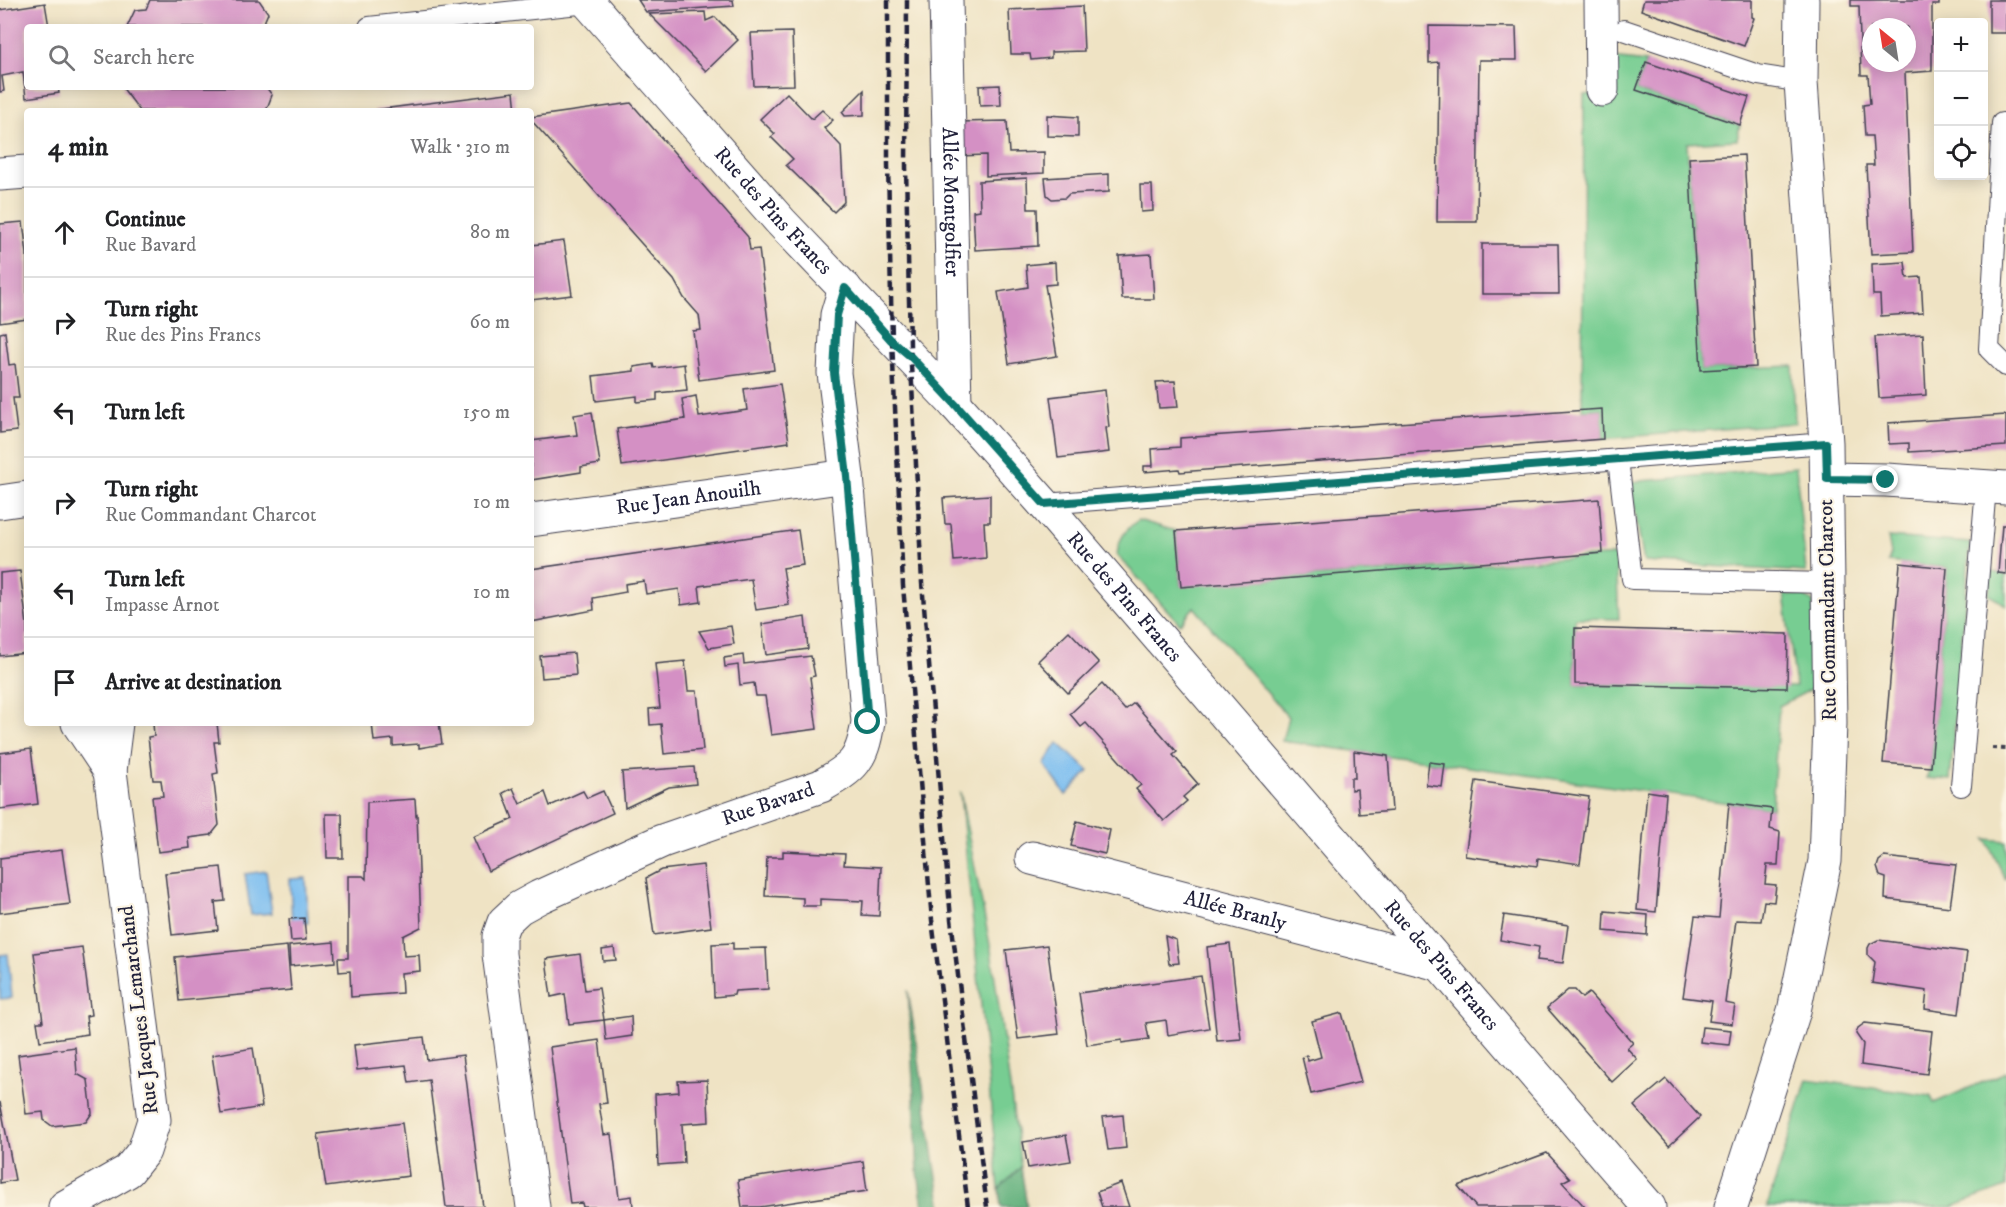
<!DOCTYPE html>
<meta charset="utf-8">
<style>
body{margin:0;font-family:"IM FELL DW Pica",serif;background:#f2f2f2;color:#202124}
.controls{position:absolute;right:18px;top:18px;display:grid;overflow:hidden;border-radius:6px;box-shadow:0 3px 15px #0003}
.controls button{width:54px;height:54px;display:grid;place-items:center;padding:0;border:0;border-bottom:2px solid #e0e0e0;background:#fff;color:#202124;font:30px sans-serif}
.compass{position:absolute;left:1862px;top:18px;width:54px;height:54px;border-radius:50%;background:#fff;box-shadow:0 3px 15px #0003;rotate:330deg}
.stop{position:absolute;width:18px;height:18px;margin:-14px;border:4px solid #0f766e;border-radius:50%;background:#fff}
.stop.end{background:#0f766e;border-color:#fff;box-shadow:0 2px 6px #0008}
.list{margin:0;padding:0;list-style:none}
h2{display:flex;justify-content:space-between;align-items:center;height:78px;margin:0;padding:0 24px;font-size:26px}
h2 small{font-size:20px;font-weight:400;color:#757577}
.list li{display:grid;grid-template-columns:39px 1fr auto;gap:18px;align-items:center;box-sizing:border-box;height:90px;padding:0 24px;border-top:2px solid #e0e0e0}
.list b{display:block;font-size:22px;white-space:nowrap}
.list p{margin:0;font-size:20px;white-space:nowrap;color:#757577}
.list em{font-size:20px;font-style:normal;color:#757577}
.icon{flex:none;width:33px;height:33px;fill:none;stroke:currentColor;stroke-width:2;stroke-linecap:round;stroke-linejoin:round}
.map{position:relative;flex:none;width:2006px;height:1207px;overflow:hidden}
.search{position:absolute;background:#fff;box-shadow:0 3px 15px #0003;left:24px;top:24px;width:510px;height:66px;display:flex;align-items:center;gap:15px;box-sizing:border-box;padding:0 21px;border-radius:6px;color:#757577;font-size:22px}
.panel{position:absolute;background:#fff;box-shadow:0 3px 15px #0003;left:24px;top:108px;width:510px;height:618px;border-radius:6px}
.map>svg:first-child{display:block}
.green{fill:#77cd92;stroke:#4c7866;stroke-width:1.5}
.forest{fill:#61b07c;stroke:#42695c;stroke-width:1.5}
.water{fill:#7abdf0;stroke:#4e7096;stroke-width:1.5}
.building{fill:#d490c4;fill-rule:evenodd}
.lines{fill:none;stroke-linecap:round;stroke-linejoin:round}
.lane-casing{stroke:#413f50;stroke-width:22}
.street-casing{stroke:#413f50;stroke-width:35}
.path{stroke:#413f50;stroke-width:4;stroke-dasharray:4.5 4.5;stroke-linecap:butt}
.lane{stroke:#fff;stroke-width:20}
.street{stroke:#fff;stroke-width:33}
.rail{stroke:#22223b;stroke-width:4.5;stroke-dasharray:9 4.5;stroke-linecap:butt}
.route{stroke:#0f766e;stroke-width:8}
.labels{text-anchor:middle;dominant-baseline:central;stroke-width:4.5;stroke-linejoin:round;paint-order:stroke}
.street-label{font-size:21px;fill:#22223b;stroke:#fcf5e5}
</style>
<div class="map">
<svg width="2006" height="1207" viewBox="0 0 2006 1207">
<rect width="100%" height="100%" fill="#fcf5e5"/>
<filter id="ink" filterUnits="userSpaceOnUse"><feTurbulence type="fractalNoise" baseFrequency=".0167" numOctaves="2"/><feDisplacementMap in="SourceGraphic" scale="12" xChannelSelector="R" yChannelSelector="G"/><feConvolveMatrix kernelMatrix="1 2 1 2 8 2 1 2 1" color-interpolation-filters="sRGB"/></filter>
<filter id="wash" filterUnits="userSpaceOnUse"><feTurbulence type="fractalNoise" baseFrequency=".008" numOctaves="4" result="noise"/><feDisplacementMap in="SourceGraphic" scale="24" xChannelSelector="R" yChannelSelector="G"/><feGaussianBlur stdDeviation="1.35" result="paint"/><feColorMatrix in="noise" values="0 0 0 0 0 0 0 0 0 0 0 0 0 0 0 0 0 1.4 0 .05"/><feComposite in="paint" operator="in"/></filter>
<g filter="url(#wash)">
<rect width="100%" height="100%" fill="#efe3c4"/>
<g class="green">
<path d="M1612 58 1646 62 1636 90 1740 125 1737 140 1687 143 1701 370 1793 366 1795 423 1603 439 1602 409 1582 410 1584 95 1611 93Z"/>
<path d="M1796 467 1806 572 1644 562 1630 482Z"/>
<path d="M1138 520 1176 531 1181 586 1616 555 1619 619 1575 618V684L1796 687 1784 594 1804 596 1813 602 1816 687 1779 706 1772 809 1282 741 1288 717 1194 607 1180 624 1117 555C1119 538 1125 530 1138 520Z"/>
<path d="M1888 537 1970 543 1950 780 1926 778 1931 767 1947 568 1888 562 1891 554Z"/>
<path d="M1991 572 2006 574V605L1989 595Z"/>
<path d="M960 792 991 950 1021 1167 999 1189Z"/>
<path d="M1986 839 2006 841V880Z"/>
<path d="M2006 1072V1187L1952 1207H1767L1807 1079 1931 1096 1934 1103Z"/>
</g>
<g class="forest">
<path d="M908 990 939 1190 942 1207H923L918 1172Z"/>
<path d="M1021 1167 1027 1207H1001L999 1189Z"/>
</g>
<g class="water">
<path d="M1058 743 1089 771 1066 795 1044 764Z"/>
<path d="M266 871 272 913 251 915 245 874Z"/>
<path d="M306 878 308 923H292L290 879Z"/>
<path d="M8 954 12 998 0 999V955Z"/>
</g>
<g id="blocks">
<g class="building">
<path d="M150 0H259L268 13 262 27H127L135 10 146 9Z"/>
<path d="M638 0H733L734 6 646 12Z"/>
<path d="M1644 0H1752V17L1754 18 1744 46 1641 10Z"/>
<path d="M1851 0H1939V5H1932V71L1905 73 1913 252 1871 254 1866 165H1874L1872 136H1865L1863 105 1870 104 1868 75H1861L1859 6H1851ZM1871 27H1907V63H1871Z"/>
<rect x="1989" y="0" width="17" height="33"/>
<path d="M45 3 49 27H27V87H58L59 93 26 98 23 72 2 76 4 91 0 92V10Z"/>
<path d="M1082 6 1084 51 1051 52V58L1031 60 1030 54H1011L1009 10Z"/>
<path d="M705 12 706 21 715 17 738 40 706 71 649 14Z"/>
<path d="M1429 26 1516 27 1517 60H1479L1477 222H1437L1439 62 1429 63Z"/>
<path d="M792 32 794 85 754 86 751 33Z"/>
<path d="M1646 62 1749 97 1740 125 1636 90Z"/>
<path d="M1000 85 1001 105 980 106 979 86Z"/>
<path d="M122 87H266L272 95 266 111H140Z"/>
<path d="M864 90V115L845 116 842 112Z"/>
<path d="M514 92 516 111H374V110Z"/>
<path d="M787 93 812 119 822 110 833 120 824 128 841 146 844 202 834 212 786 165 793 159 771 137 775 134 760 119Z"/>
<path d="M631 103 748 237 750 250 759 249 774 370 699 380 693 331 701 330 699 315 684 298 674 280 531 120V117Z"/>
<path d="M1047 115 1078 117V137L1047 136Z"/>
<path d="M1007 121 1009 153 1044 152V173L986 176V155L958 156V122Z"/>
<path d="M1744 155 1756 367 1701 370 1689 158Z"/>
<path d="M1109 174V192L1069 194 1065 198 1052 199 1047 195 1045 178Z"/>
<path d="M1027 178 1028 209H1037L1038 246 975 250 973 211 980 210 979 181Z"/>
<path d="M1140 185H1152L1153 211 1141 212Z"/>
<path d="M23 222 27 254V319L0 323V224Z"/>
<path d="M564 241 572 295 531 300 532 245Z"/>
<path d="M1482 244H1558L1559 294H1482Z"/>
<path d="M1151 254 1154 299H1122L1119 256Z"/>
<path d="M1055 262 1056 284 1045 285 1057 356 1009 364 998 292 1028 287 1026 265Z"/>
<path d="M1905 262 1907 278 1921 277 1923 313 1881 316 1880 295H1873L1872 264Z"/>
<path d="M5 332 9 365 15 364 19 398H13L17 431 0 433V333Z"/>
<path d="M1923 334 1926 395 1879 398 1875 337Z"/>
<path d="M653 364 654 368 684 364 687 390 657 393V400L637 402V396L596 401 593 376 634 371V367Z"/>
<path d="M1175 381 1178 407 1159 408 1156 382Z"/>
<path d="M780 384 789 442 622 466 617 429 685 419 682 399 696 396 699 417 747 410 744 389Z"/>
<path d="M1105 390 1109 427 1106 428 1109 452 1058 458 1050 397Z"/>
<path d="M1602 409 1603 439 1180 472 1179 469 1144 472V466H1153L1152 449 1180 447V438Z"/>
<path d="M592 412 600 464 581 467V472L531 480V441L577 435 574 415Z"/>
<path d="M2006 415V446L1909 452V443L1889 444 1888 423Z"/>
<path d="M990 495V522H984L986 558 954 561 951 524H945L943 498Z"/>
<path d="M1599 499 1603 553 1181 587 1176 531Z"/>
<path d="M2002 525H2006V574L1998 573Z"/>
<path d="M798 530 803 565 783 568 789 605 756 610 751 579 699 586 701 602 681 605 679 589 646 594 644 581 625 584 626 592 593 598 594 610 531 622V569Z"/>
<path d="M1900 563 1947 568 1931 767 1883 763Z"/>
<path d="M20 571 27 625V653L0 656V573Z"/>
<path d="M805 617 808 649 766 655 762 624Z"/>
<path d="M731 626 734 644 709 648 699 631Z"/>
<path d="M1575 628 1788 634 1787 688 1575 684Z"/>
<path d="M1069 631 1099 663 1068 693 1038 661Z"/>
<path d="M574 653 576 675 542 678 540 656Z"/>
<path d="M743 655 744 664 811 656 815 676 810 677 817 729 771 735 765 696H756L754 683 740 685 738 665 725 667 724 658Z"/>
<path d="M685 661 688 691H697L703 750 664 754 661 724 650 725 649 709 660 708 655 664Z"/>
<path d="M1102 684 1125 710 1134 703 1177 752 1173 755 1198 784 1183 797 1187 801 1164 821 1136 789 1141 785 1086 723 1081 727 1070 714Z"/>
<path d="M153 723H217L219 742H214L218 773 213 774 219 825 211 835 189 838 190 848 158 852 152 797 163 796 161 780H153L148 737 154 736Z"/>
<path d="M372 723H439L442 744 419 748V744L393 746V739L374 741Z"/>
<path d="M31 749 38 804 0 809V753Z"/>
<path d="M1354 751 1388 756 1392 811 1359 814 1357 789 1351 790V778H1355Z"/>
<path d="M1429 762 1445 764 1442 787 1426 785Z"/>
<path d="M694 767 696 784 669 787 625 808 622 772Z"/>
<path d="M1476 781 1589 797 1580 864 1538 858 1537 866 1465 856Z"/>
<path d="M513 788 520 804 545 792 550 806 583 791 587 798 603 791 613 813 488 871 473 837 513 819 503 793Z"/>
<path d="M1647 791 1666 794 1656 912 1637 910Z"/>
<path d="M415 799 416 815 417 814 421 927 403 936 404 956 419 955 420 971 401 973 402 993 351 997 350 971 339 972 338 958H348V876H363L366 879 367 802Z"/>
<path d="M1729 803 1772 809 1770 829 1780 832 1778 865H1767L1765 884 1776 885 1774 902 1764 901 1761 921 1736 920 1725 1003 1735 1005 1732 1024 1709 1021 1712 1001 1683 997 1695 916 1719 918Z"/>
<path d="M326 814H342L343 858H327Z"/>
<path d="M1077 821 1110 830 1105 854 1071 846Z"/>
<path d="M62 850 70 904 0 913V858Z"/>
<path d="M783 851 845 854 844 865 881 867 879 916 862 915 863 901 820 899V906H803V898L765 896 767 857H783Z"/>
<path d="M1884 857 1956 865 1950 907 1885 899 1886 878 1880 876 1877 867 1879 861Z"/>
<path d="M703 865 711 927 654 935 646 878 661 870Z"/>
<path d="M221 867 225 901 215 902 218 930 172 935 165 873Z"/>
<path d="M1605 911 1648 915 1647 935 1604 931Z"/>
<path d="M1504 915 1568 925 1563 963 1537 960 1539 947 1500 940Z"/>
<path d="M304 918 306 940 291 941 289 919Z"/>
<path d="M1165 936 1176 940 1179 963 1169 964Z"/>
<path d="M1878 940 1967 952 1959 1014 1925 1009 1927 991 1872 983 1875 962 1868 955V948L1870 944Z"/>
<path d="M334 942 335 962 290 966 289 946Z"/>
<path d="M733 943V949L766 948 768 989 735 991 734 995 714 997 712 944Z"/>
<path d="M1230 944 1241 1039 1217 1041 1207 947Z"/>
<path d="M1047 945 1059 1034 1018 1039 1006 950Z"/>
<path d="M287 946 291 990 179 1001 175 957Z"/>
<path d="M82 947 91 1015 86 1016 88 1034 40 1041 37 1022H43L34 953Z"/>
<path d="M614 948 616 960 603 961 602 950Z"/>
<path d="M580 954 585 990 599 988 604 1020 569 1024 565 994 551 997 546 959Z"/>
<path d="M1201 976 1209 1028 1168 1035 1166 1020 1146 1023 1149 1039 1122 1043V1040L1087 1045 1079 993Z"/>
<path d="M1568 990H1575L1582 998 1589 993 1633 1043 1627 1048 1637 1059 1612 1082 1547 1008Z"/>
<path d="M1342 1013 1361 1082 1311 1094 1302 1057 1307 1055 1308 1061 1321 1057 1312 1021Z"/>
<path d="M631 1016 632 1036 606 1040 604 1020Z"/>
<path d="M1865 1023 1932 1031 1927 1074 1861 1065 1863 1044 1856 1034 1858 1028Z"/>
<path d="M1702 1027 1731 1030 1729 1045 1700 1042Z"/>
<path d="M424 1037 427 1060 463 1055 483 1207H446L429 1080 409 1083 406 1065 357 1070 354 1045Z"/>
<path d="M599 1040 607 1103 599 1104 604 1135 611 1134 619 1198 632 1196 633 1207H583L582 1203 570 1204 550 1047Z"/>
<path d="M75 1047 77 1074 88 1080 92 1113 86 1122 52 1126 44 1120 43 1112 26 1114 18 1055Z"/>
<path d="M253 1048 262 1107 221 1114 212 1055Z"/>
<path d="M1666 1079 1700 1117 1669 1146 1634 1106Z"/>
<path d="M707 1080 709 1122 682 1124 684 1163 658 1165 655 1094 679 1092 678 1081Z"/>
<path d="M0 1102 15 1180 0 1183Z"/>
<path d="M1123 1115 1126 1148 1108 1150 1103 1117Z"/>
<path d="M402 1123 409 1176 326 1187 318 1134Z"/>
<path d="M1066 1135 1071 1161 1028 1168 1023 1142Z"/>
<path d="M1547 1153 1570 1178 1562 1182 1585 1207H1476L1458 1186Z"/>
<path d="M863 1161 867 1191 760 1207H742L738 1180Z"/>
<path d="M1121 1183 1129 1207H1102L1097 1192Z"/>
</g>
</g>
</g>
<g filter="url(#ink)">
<use href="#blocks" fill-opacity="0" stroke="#413f50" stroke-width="1.5"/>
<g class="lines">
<g class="lane-casing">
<g id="lane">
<path d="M369 27 588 3"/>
<path d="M1624 30 1758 75 1801 82"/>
<path d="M2002 123 1989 349 2006 366"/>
<path d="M1618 459 1632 579 1828 583"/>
<path d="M1044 504 1826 443"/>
<path d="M1961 786 1986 487"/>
</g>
</g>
<g class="street-casing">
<g id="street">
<path id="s1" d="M586 0 781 222 955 404 1044 504 1649 1207"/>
<path id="s2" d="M946 0 955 404"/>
<path d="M1601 0 1602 90"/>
<path d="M0 174 27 172"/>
<path d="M1827 479 1886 480 2006 488"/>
<path d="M0 502 27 498"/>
<path id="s3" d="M531 520 847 476"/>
<path d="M78 723 110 771"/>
<path id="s4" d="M1032 858 1439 964"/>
<path d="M65 1207 128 1171 144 1151 154 1120 110 771 116 723"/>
<path id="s5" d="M533 1207 499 954V936L504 922 519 908 539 897 662 841 821 786C854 767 862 761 868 722L847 476 834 373 837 315 845 288"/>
<path d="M1731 1207 1794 1011 1825 861 1830 723 1826 443 1801 82 1802 0"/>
</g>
</g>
<path class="path" d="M1992 748 2006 749"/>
<use href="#lane" class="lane"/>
<use href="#street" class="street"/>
<g class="rail">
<path d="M888 0V165L892 340 903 586 932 920 968 1207"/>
<path d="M907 0 906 167 910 345 922 583 951 919 987 1207"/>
</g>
</g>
</g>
<g class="lines" filter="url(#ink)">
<path class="route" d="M868 722 847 476 834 373 837 315 845 288 891 340 911 357 955 404 1044 504 1826 443 1827 479 1886 480"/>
</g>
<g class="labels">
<g class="street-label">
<text stroke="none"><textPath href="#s2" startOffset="202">Allée Montgolfier</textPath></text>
<text stroke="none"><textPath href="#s1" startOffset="282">Rue des Pins Francs</textPath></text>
<text stroke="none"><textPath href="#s3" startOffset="159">Rue Jean Anouilh</textPath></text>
<text stroke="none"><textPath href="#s1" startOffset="804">Rue des Pins Francs</textPath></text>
<text transform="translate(1828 610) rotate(-91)">Rue Commandant Charcot</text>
<text stroke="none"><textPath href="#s5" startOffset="579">Rue Bavard</textPath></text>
<text stroke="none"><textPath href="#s4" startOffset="210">Allée Branly</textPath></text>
<text stroke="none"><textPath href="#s1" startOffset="1290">Rue des Pins Francs</textPath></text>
<text transform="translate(139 1010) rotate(-97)">Rue Jacques Lemarchand</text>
</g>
</g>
</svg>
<div class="controls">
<button>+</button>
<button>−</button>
<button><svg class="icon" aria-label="locate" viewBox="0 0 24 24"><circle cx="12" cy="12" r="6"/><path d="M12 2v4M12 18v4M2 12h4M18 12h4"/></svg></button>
</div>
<svg class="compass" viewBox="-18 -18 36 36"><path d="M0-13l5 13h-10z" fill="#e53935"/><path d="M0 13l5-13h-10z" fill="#757577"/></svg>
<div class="stop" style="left:868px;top:722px"></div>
<div class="stop end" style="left:1886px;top:480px"></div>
<div class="search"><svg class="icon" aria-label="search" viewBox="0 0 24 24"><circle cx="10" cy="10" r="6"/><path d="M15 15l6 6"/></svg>Search here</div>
<section class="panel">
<h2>4 min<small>Walk · 310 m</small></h2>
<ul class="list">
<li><svg class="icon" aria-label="ahead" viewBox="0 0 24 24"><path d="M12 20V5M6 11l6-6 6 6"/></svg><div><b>Continue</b><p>Rue Bavard</p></div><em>80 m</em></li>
<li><svg class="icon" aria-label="right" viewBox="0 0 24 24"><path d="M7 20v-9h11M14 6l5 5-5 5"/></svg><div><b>Turn right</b><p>Rue des Pins Francs</p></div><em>60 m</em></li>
<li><svg class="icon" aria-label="left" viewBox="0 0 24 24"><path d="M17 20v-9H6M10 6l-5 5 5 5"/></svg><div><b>Turn left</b></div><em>150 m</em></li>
<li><svg class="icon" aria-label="right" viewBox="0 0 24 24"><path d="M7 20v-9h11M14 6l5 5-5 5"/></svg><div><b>Turn right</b><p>Rue Commandant Charcot</p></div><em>10 m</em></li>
<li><svg class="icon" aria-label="left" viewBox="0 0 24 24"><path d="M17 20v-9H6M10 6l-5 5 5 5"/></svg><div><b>Turn left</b><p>Impasse Arnot</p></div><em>10 m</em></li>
<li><svg class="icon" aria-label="arrive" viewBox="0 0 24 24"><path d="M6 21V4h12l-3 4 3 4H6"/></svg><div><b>Arrive at destination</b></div></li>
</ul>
</section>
</div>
